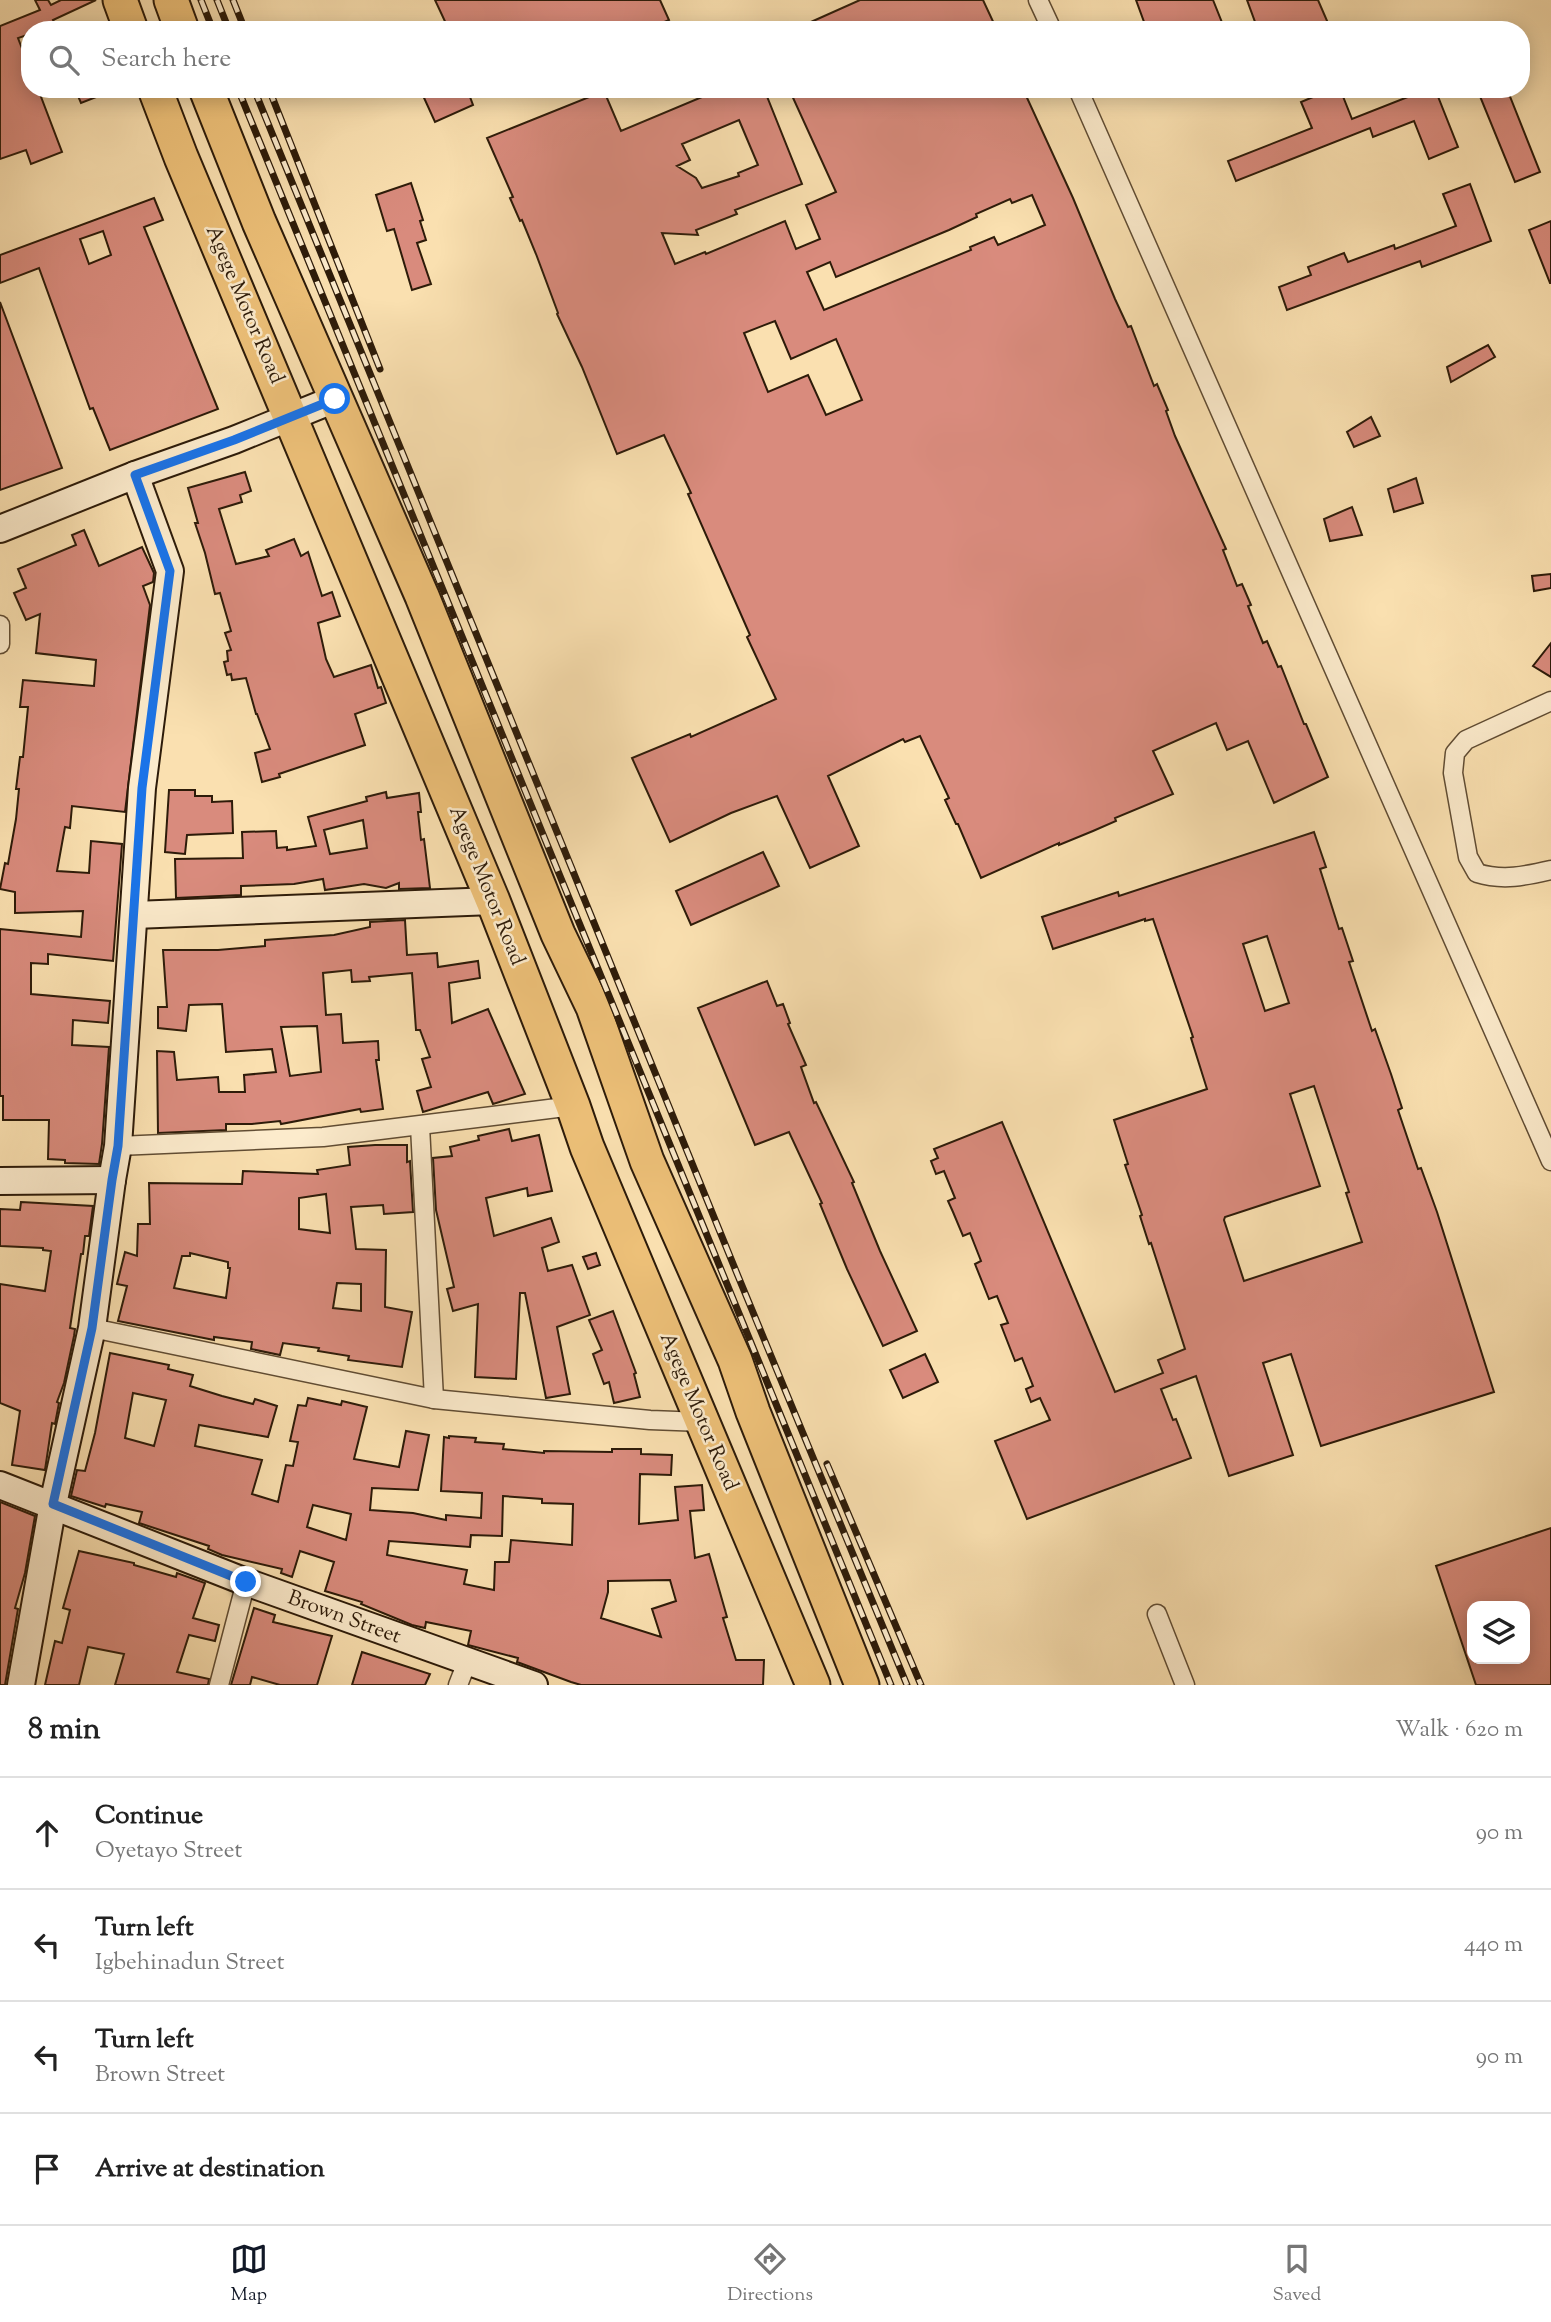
<!DOCTYPE html>
<meta charset="utf-8">
<style>
body{margin:0;font-family:"Sorts Mill Goudy",serif;background:#f2f2f2;color:#222}
.controls{position:absolute;right:21px;bottom:21px;display:grid;overflow:hidden;border-radius:14px;box-shadow:0 4px 18px #0003}
.controls button{width:63px;height:63px;display:grid;place-items:center;padding:0;border:0;border-bottom:2px solid #e0e0e0;background:#fff;color:#222;font:35px sans-serif}
.stop{position:absolute;width:21px;height:21px;margin:-16px;border:5px solid #1a73e8;border-radius:50%;background:#fff}
.stop.end{background:#1a73e8;border-color:#fff;box-shadow:0 2px 7px #0008}
.list{margin:0;padding:0;list-style:none}
h2{display:flex;justify-content:space-between;align-items:center;height:91px;margin:0;padding:0 28px;font-size:30px}
h2 small{font-size:23px;font-weight:400;color:#767676}
.list li{display:grid;grid-template-columns:46px 1fr auto;gap:21px;align-items:center;box-sizing:border-box;height:112px;padding:0 28px;border-top:2px solid #e0e0e0}
.list b{display:block;font-size:26px;white-space:nowrap}
.list p{margin:0;font-size:23px;white-space:nowrap;color:#767676}
.list em{font-size:23px;font-style:normal;color:#767676}
.icon{flex:none;width:38px;height:38px;fill:none;stroke:currentColor;stroke-width:2;stroke-linecap:round;stroke-linejoin:round}
.map{position:relative;flex:none;width:1551px;height:1685px;overflow:hidden}
.search{position:absolute;background:#fff;box-shadow:0 4px 18px #0003;left:21px;right:21px;top:21px;height:77px;display:flex;align-items:center;gap:18px;box-sizing:border-box;padding:0 24px;border-radius:28px;color:#767676;font-size:26px}
.sheet{height:539px;background:#fff}
nav{display:flex;justify-content:space-around;align-items:center;box-sizing:border-box;height:98px;border-top:2px solid #e0e0e0;background:#fff;font-size:19px;color:#767676}
nav a{display:grid;justify-items:center;gap:4px}
nav .on{color:#111827}
.map>svg:first-child{display:block}
.building{fill:#d98b7d;stroke:#2d1b09;stroke-width:2;fill-rule:evenodd}
.lines{fill:none;stroke-linecap:round;stroke-linejoin:round}
.street-casing{stroke:#604c33;stroke-width:21}
.secondary-casing{stroke:#2d1b09;stroke-width:30}
.highway-casing{stroke:#2d1b09;stroke-width:37}
.street{stroke:#fcebcc;stroke-width:18}
.secondary{stroke:#fcebcc;stroke-width:26}
.highway{stroke:#edc078;stroke-width:33}
.rail-casing{stroke:#2d1b09;stroke-width:7}
.rail{stroke:#fcebcc;stroke-width:4.5;stroke-dasharray:13;stroke-linecap:butt}
.route{stroke:#1a73e8;stroke-width:9}
.labels{text-anchor:middle;dominant-baseline:central;stroke-width:5;stroke-linejoin:round;paint-order:stroke}
.street-label{font-size:21px;fill:#2d1b09;stroke:#fcebcc}
</style>
<div class="map">
<svg width="1551" height="1685" viewBox="0 0 1551 1685">
<rect width="100%" height="100%" fill="#fae0b0"/>
<filter id="stains"><feTurbulence type="fractalNoise" baseFrequency=".00286" numOctaves="4"/><feColorMatrix values="0 0 0 0 .2 0 0 0 0 .09 0 0 0 0 .02 0 0 0 .5 -.17"/></filter>
<radialGradient id="worn" r=".72"><stop offset=".6" stop-color="#630" stop-opacity="0"/><stop offset="1" stop-color="#630" stop-opacity=".3"/></radialGradient>
<g class="building">
<path d="M35 0H48L51 5 61 0H96L53 20 55 24 39 30H30V34L18 38 30 69V89H38L62 152 31 164 26 150 0 159V26L40 10Z"/>
<path d="M435 0H660L669 20 646 30H449Z"/>
<path d="M860 0H983L997 30H793Z"/>
<path d="M1136 0H1213L1225 30H1147Z"/>
<path d="M1247 0H1318L1331 30H1258Z"/>
<path d="M75 89H114V90L81 103Z"/>
<path d="M420 89H467L473 105 435 122Z"/>
<path d="M721 89H764L802 184 735 210 737 214 696 230 698 235 662 233 675 264 705 252 706 254 785 221 796 249 820 239 806 205 836 192 789 89H1023L1073 198 1115 299 1128 327 1131 326 1154 386 1157 384 1168 410 1166 411 1175 436 1226 549 1223 550 1237 586 1242 584 1251 605 1248 606 1263 643 1267 641 1278 667 1281 666 1304 724H1306L1328 777 1274 803 1248 741 1227 750 1216 723 1153 751 1173 794 1115 818 1116 821 1093 831 1059 845V843L981 878 958 824H956L945 800 949 798 920 736 905 742 903 739 828 776 859 846 810 868 777 796 731 813 670 842 632 758 690 734 691 737 776 699 747 637 750 635 688 494 691 493 664 435 617 454 582 367 557 314 558 313 536 254 522 220 520 221 510 198 513 197 487 138 604 91 621 131ZM739 120 758 165 738 173 739 176 702 188 696 178 677 166 690 160 682 144ZM1032 195 1045 225 998 245 994 237 970 247 971 250 824 310 807 272 830 262 836 277 949 230 977 217 976 214 1010 199 1012 203ZM775 321 791 359 836 339 862 400 826 415 808 375 768 392 744 333Z"/>
<path d="M1332 89H1340L1352 119 1428 89H1435L1458 147 1429 159 1414 121 1373 137 1370 128 1236 181 1228 161 1312 128 1301 102Z"/>
<path d="M1477 89H1507L1540 172 1515 182Z"/>
<path d="M411 183 423 220 420 221 426 240 417 243 431 284 412 290 394 229 387 231 376 195Z"/>
<path d="M1470 184 1491 241 1422 267 1420 261 1287 310 1279 287 1311 275 1308 267 1344 253 1348 262 1394 245 1395 249 1456 226 1443 194Z"/>
<path d="M154 198 163 220 144 227 218 409 110 450 93 408 90 409 39 268 0 283V255ZM103 231 111 255 89 264 80 239Z"/>
<path d="M1551 221V283H1550L1529 230Z"/>
<path d="M0 302 62 468 0 490Z"/>
<path d="M1488 345 1495 357 1451 382 1447 367Z"/>
<path d="M1371 417 1380 436 1354 447 1347 432Z"/>
<path d="M245 472 251 491 240 495 242 502 219 509 236 564 269 556 266 550 294 539 301 556 308 552 322 596 332 592 340 616 318 623 326 659 334 677 371 665 378 688 381 687 386 703 355 714 365 745 279 774 280 777 262 782 255 753 270 749 257 714H256L246 678 232 680 231 674 227 675 224 662 228 661 227 651 231 650 225 633 231 631 220 593 215 594 205 553 195 523H198L188 488Z"/>
<path d="M1416 478 1423 503 1394 512 1388 489Z"/>
<path d="M1352 507 1362 535 1330 541 1324 519Z"/>
<path d="M84 530 99 566 142 547 154 573 153 582 143 586 150 605 125 812 72 806 70 828 65 827 57 871 89 873 91 841 122 844 113 961 48 954V964L31 963V994L110 1001 108 1023 73 1020 72 1045 109 1047 102 1144 99 1164 65 1163V1160L48 1159 49 1120H3V1096H0V929L81 937 83 911 15 913V892L0 889 5 863 8 864 16 819 19 789H16L20 757H23L28 707H20L23 680 94 686 96 660 36 653 40 614 26 620 14 593 26 588 18 569 76 545 72 535Z"/>
<path d="M1551 574V588L1534 591 1532 576Z"/>
<path d="M1551 643V677L1533 666Z"/>
<path d="M169 790H195V796H212V802L232 801 233 833 187 835 185 854 165 852Z"/>
<path d="M386 792 387 798 419 793 421 812H418L421 840 424 839 430 888 399 889V883L386 888 364 884 325 890 323 879 294 884 241 886V895L176 898 175 859 243 858 242 832 276 831 277 848 287 847V850L316 846 308 817 367 801 366 797ZM363 820 367 848 330 854 324 830Z"/>
<path d="M1314 832 1326 867 1320 869 1339 929 1342 928 1353 961 1349 962 1372 1031 1375 1029 1391 1074 1402 1108 1398 1110 1418 1169 1421 1168 1437 1212 1494 1392 1321 1446 1291 1354 1263 1363 1293 1455 1229 1476 1196 1376 1161 1389 1173 1420 1176 1419 1191 1458 1027 1519 995 1441 1050 1420 1040 1398 1031 1402 1026 1389 1033 1386 1022 1358 1015 1361 1001 1325 1008 1323 997 1296 989 1299 975 1264 981 1261 970 1233 963 1236 953 1212 948 1201 955 1198 944 1171 936 1174 931 1161 938 1158 934 1149 1002 1122 1115 1392 1163 1373 1158 1360 1185 1349 1151 1243 1149 1244 1140 1216 1142 1215 1125 1165 1128 1164 1114 1120 1207 1089 1191 1038 1193 1037 1153 919 1145 921V919L1053 949 1042 917 1118 892 1119 896ZM1267 936 1289 1003 1265 1011 1243 944ZM1314 1086 1349 1192 1346 1193 1362 1242 1244 1281 1224 1220 1225 1217 1320 1186 1290 1094Z"/>
<path d="M763 852 779 886 691 925 676 891Z"/>
<path d="M405 920 407 955 437 953 438 967 478 961 480 978 449 983 452 1023 488 1009 525 1094 493 1104 488 1092 423 1112 417 1091 431 1087 422 1059 430 1057 420 1030H416L412 973 369 977 370 981 352 982 351 970 323 973 326 1015 341 1014 343 1043 378 1041 379 1060H376L383 1109 361 1112 360 1109 281 1124 280 1121 252 1124H226V1130L158 1133 157 1051 174 1052 177 1080 218 1077 219 1092H245L244 1075 276 1072 272 1049 226 1052 222 1004 189 1005 186 1031 158 1028V1007H167L163 950H218L265 946V940L334 935 370 927V922ZM317 1026 321 1072 290 1076 281 1027Z"/>
<path d="M767 981 777 1006 783 1004 790 1023 788 1024 806 1065 801 1067 814 1103 816 1102 854 1182 852 1183 880 1251 917 1331 883 1346 847 1269 820 1204 822 1203 789 1132 755 1145 698 1008Z"/>
<path d="M509 1129 512 1141 539 1135 552 1191 528 1196 527 1188 486 1198 494 1236 551 1218 559 1242 542 1248 548 1271 572 1265 590 1315 557 1327 570 1394 546 1398 525 1293H520L516 1379 475 1377 478 1304 453 1311 447 1289 454 1287 436 1210 433 1158 452 1156 450 1147 479 1140 478 1136Z"/>
<path d="M375 1145H407V1162L410 1161 413 1212 384 1214 383 1205 351 1207 356 1249 386 1250 385 1307 412 1312 402 1367 348 1360 349 1356 318 1351 319 1348 283 1343 280 1355 251 1349 252 1342 214 1337V1340L118 1321 127 1286 117 1284 125 1252 137 1256 138 1224H150L149 1183 242 1184 243 1171 318 1174 317 1170 350 1165 348 1147ZM326 1194 330 1233 299 1229V1198ZM190 1253 228 1262V1268H230L226 1298 174 1288 182 1256H190ZM337 1283 361 1284V1311L333 1308Z"/>
<path d="M21 1202 93 1206 89 1236H85L83 1254H81L70 1328 75 1329 74 1336 64 1383 57 1402 59 1403 55 1424 52 1423 45 1470 12 1465 20 1411 0 1403V1284L45 1291 51 1251 43 1250V1248L0 1246V1209L20 1210Z"/>
<path d="M596 1253 600 1265 588 1269 583 1257Z"/>
<path d="M613 1311 636 1373 634 1374 640 1397 614 1403 609 1382 604 1384 593 1354 602 1350 589 1320Z"/>
<path d="M110 1353 169 1365 168 1369 193 1375 190 1386 222 1396 253 1404 255 1399 277 1406 268 1437 199 1425 195 1446 262 1460 252 1494 278 1502 286 1465 293 1466 298 1442 290 1441 298 1405 306 1406 308 1398 341 1405 342 1401 367 1407 354 1459 399 1467 406 1431 429 1435 418 1490 372 1488 370 1510 413 1513 446 1520V1515L481 1518 482 1493 441 1491 444 1437 449 1438V1436L476 1438 475 1442 504 1444 503 1449 544 1453V1451L612 1452V1449H641V1454L672 1455 671 1475 640 1474 639 1524 678 1520 675 1487 702 1485 704 1510 690 1511 695 1558 709 1554 727 1617 723 1618 736 1660H764L763 1685H581L571 1682 517 1662 518 1658 468 1645 471 1631 426 1622 425 1628 412 1625 361 1604 362 1602 325 1591 334 1562 300 1551 292 1577 281 1573 282 1569 222 1555 208 1549 209 1546 139 1523 142 1512 106 1504 105 1507 71 1496 77 1470 85 1471 95 1433ZM133 1393 166 1400 154 1446 125 1438ZM503 1496 542 1499V1503L573 1504 572 1545 511 1540 509 1562H495L494 1590 464 1584 467 1570 387 1555 389 1541 470 1547 471 1535 502 1536ZM313 1505 351 1514 346 1540 307 1527ZM670 1580 676 1601 652 1609 661 1637 601 1618 608 1592V1581Z"/>
<path d="M925 1354 938 1382 903 1398 890 1370Z"/>
<path d="M0 1502 35 1516 25 1573 15 1608 18 1609 5 1685H0Z"/>
<path d="M1551 1528V1685H1476L1436 1566ZM1472 1606H1525V1659H1472Z"/>
<path d="M79 1551 134 1563V1565L176 1577 177 1573 205 1583 193 1618 219 1625 215 1641 189 1635 177 1672 209 1679 208 1685H115L124 1654 88 1647 79 1685H45L55 1641 62 1643 70 1610 63 1608Z"/>
<path d="M254 1608 275 1615 273 1622 332 1636 317 1685H280L252 1677 250 1685H231Z"/>
<path d="M362 1652 430 1674 425 1685H352Z"/>
</g>
<g class="lines">
<g class="street-casing">
<g id="street">
<path d="M1038 0 1052 30"/>
<path d="M1078 89 1551 1161"/>
<path d="M0 625V644"/>
<path d="M1551 701 1466 740 1455 753 1453 773 1468 857 1477 873C1503 881 1525 876 1551 870"/>
<path d="M420 1126 434 1399"/>
<path d="M118 1146 323 1137 573 1106"/>
<path d="M92 1328 434 1399 650 1420 703 1422"/>
<path d="M1157 1614 1185 1685"/>
<path d="M219 1685 246 1582"/>
<path d="M458 1685 467 1662"/>
</g>
</g>
<g class="secondary-casing">
<g id="secondary">
<path d="M0 529 135 475 234 440 335 399"/>
<path d="M134 915 493 901"/>
<path d="M0 1181 112 1180"/>
<path d="M0 1485 246 1582 534 1685"/>
<path d="M21 1685 53 1504 92 1328 112 1180 118 1146 142 788 170 571 135 475"/>
</g>
</g>
<g class="highway-casing">
<g id="highway">
<path d="M120 0 131 30"/>
<path d="M171 0 182 30"/>
<path d="M155 89 181 157 493 901 573 1106 587 1147 813 1685"/>
<path d="M206 89 259 222 422 596 558 934 593 1007 647 1161 735 1360 753 1412 862 1685"/>
</g>
</g>
<use href="#street" class="street"/>
<use href="#secondary" class="secondary"/>
<use href="#highway" class="highway"/>
<g class="rail-casing">
<g id="rail">
<path d="M201 0 213 30"/>
<path d="M217 0 229 30"/>
<path d="M233 0 245 30"/>
<path d="M238 89 891 1685"/>
<path d="M254 89 738 1276 907 1685"/>
<path d="M269 89 380 369"/>
<path d="M827 1464 921 1685"/>
</g>
</g>
<use href="#rail" class="rail"/>
</g>
<g class="lines">
<path class="route" d="M246 1582 53 1504 92 1328 112 1180 118 1146 142 788 170 571 135 475 234 440 335 399"/>
</g>
<g class="labels">
<g class="street-label">
<text transform="translate(244 305) rotate(67)">Agege Motor Road</text>
<text transform="translate(486 886) rotate(68)">Agege Motor Road</text>
<text transform="translate(698 1412) rotate(67)">Agege Motor Road</text>
<text transform="translate(344 1618) rotate(20)">Brown Street</text>
</g>
</g>
<rect width="100%" height="100%" filter="url(#stains)"/>
<rect width="100%" height="100%" fill="url(#worn)"/>
</svg>
<div class="controls">
<button><svg class="icon" aria-label="layers" viewBox="0 0 24 24"><path d="M12 4l9 5-9 5-9-5zM3 14l9 5 9-5"/></svg></button>
</div>
<div class="stop" style="left:335px;top:399px"></div>
<div class="stop end" style="left:246px;top:1582px"></div>
<div class="search"><svg class="icon" aria-label="search" viewBox="0 0 24 24"><circle cx="10" cy="10" r="6"/><path d="M15 15l6 6"/></svg>Search here</div>
</div>
<section class="sheet">
<h2>8 min<small>Walk · 620 m</small></h2>
<ul class="list">
<li><svg class="icon" aria-label="ahead" viewBox="0 0 24 24"><path d="M12 20V5M6 11l6-6 6 6"/></svg><div><b>Continue</b><p>Oyetayo Street</p></div><em>90 m</em></li>
<li><svg class="icon" aria-label="left" viewBox="0 0 24 24"><path d="M17 20v-9H6M10 6l-5 5 5 5"/></svg><div><b>Turn left</b><p>Igbehinadun Street</p></div><em>440 m</em></li>
<li><svg class="icon" aria-label="left" viewBox="0 0 24 24"><path d="M17 20v-9H6M10 6l-5 5 5 5"/></svg><div><b>Turn left</b><p>Brown Street</p></div><em>90 m</em></li>
<li><svg class="icon" aria-label="arrive" viewBox="0 0 24 24"><path d="M6 21V4h12l-3 4 3 4H6"/></svg><div><b>Arrive at destination</b></div></li>
</ul>
</section>
<nav>
<a class="on"><svg class="icon" aria-label="map" viewBox="0 0 24 24"><path d="M3 6l6-2 6 2 6-2v14l-6 2-6-2-6 2zM9 4v14M15 6v14"/></svg>Map</a>
<a><svg class="icon" aria-label="directions" viewBox="0 0 24 24"><path d="M12 3l9 9-9 9-9-9zM9 14v-3h6M13 9l2 2-2 2"/></svg>Directions</a>
<a><svg class="icon" aria-label="saved" viewBox="0 0 24 24"><path d="M7 4h10v16l-5-4-5 4z"/></svg>Saved</a>
</nav>
